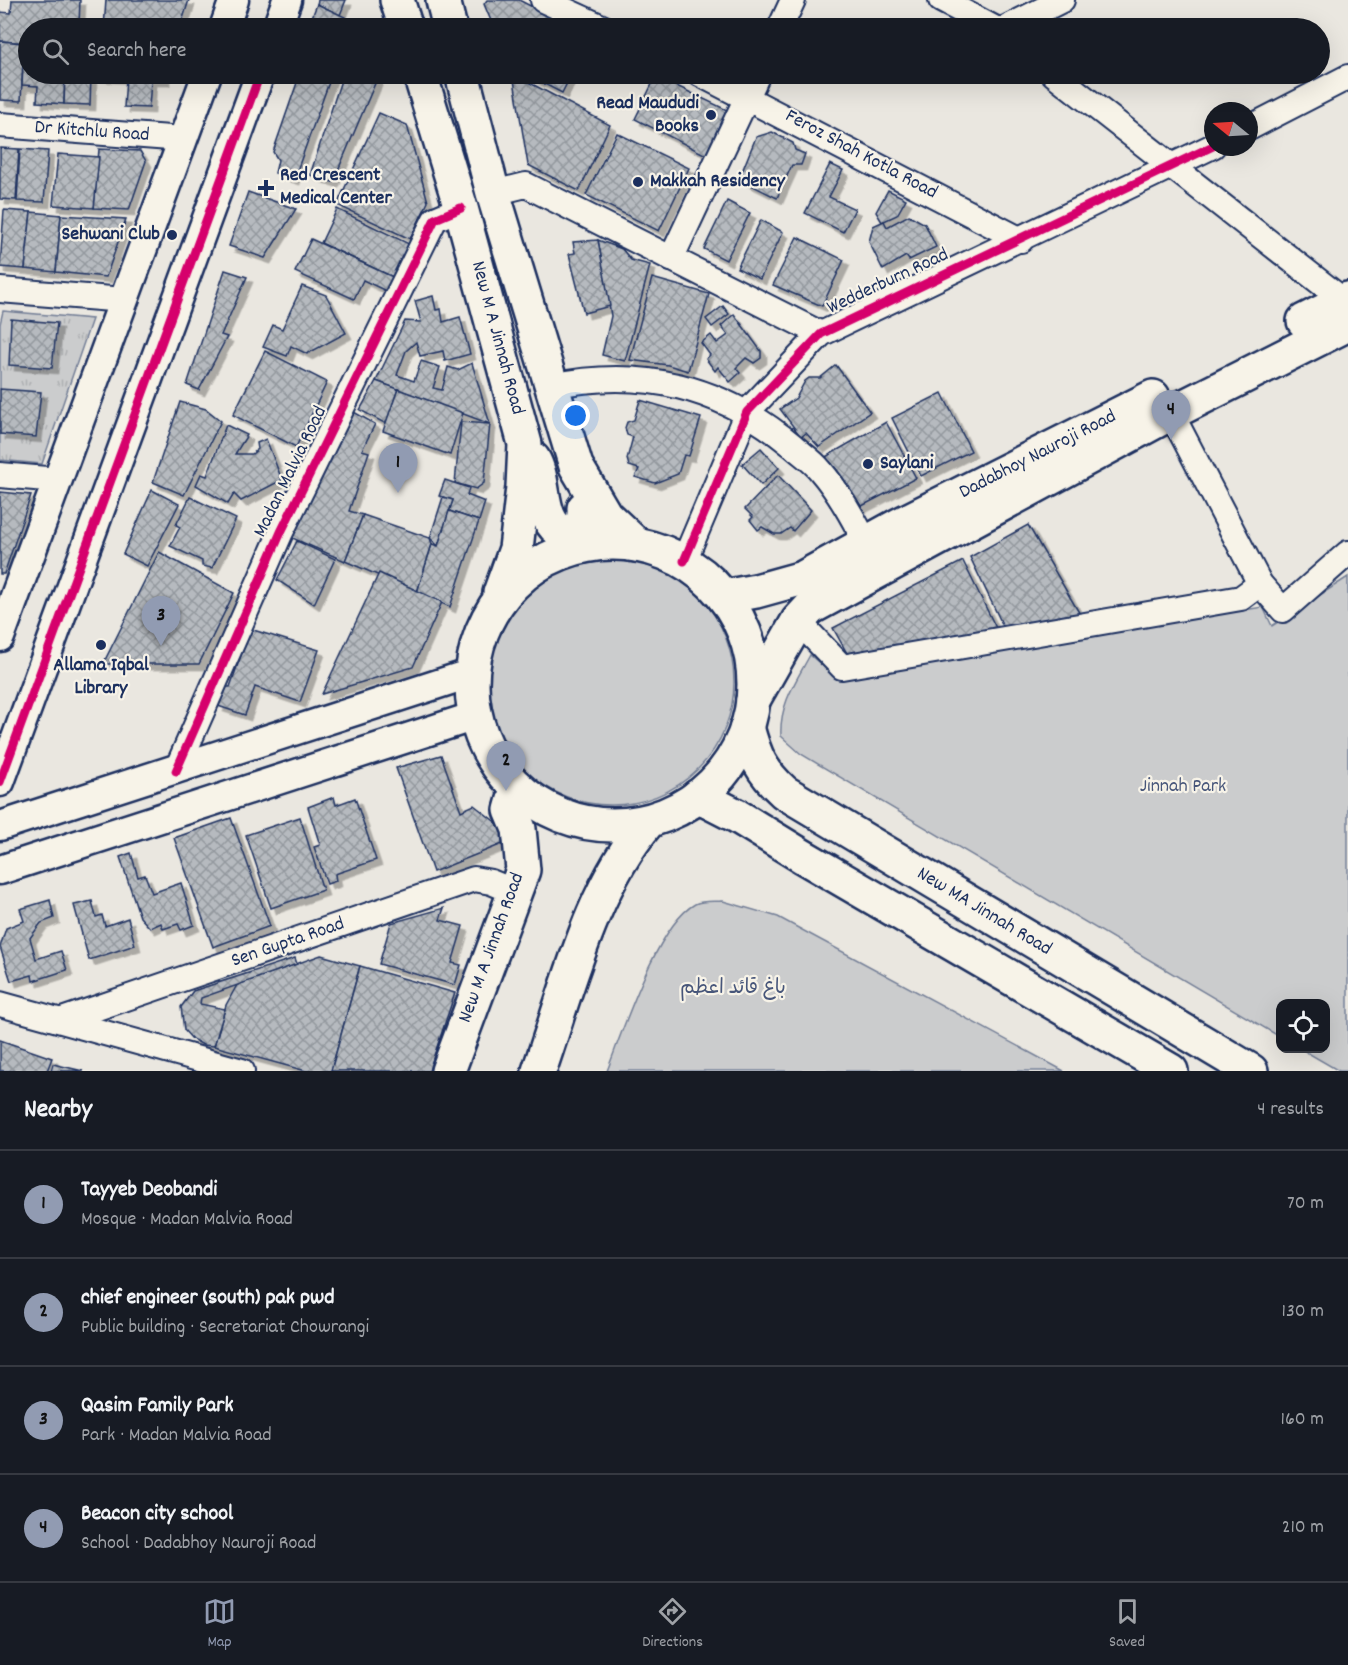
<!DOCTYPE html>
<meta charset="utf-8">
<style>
body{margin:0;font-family:Dekko,"Playpen Sans Arabic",sans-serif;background:#242831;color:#f1f3f6}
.controls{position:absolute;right:18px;bottom:18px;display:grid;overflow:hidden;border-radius:12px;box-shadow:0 6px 24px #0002}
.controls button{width:54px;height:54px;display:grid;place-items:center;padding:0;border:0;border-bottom:2px solid #363941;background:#171b24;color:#f1f3f6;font:30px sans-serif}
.compass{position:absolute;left:1204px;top:102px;width:54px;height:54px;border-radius:50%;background:#171b24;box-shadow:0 6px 24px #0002;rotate:288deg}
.you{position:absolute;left:576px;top:416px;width:21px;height:21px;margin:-15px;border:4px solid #fff;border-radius:50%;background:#1a73e8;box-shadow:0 0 0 9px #1a73e833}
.badge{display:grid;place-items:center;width:39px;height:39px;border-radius:50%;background:#919bb2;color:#111;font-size:20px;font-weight:700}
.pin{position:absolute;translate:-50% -50px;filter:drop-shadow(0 2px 3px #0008)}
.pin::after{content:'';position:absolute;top:32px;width:21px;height:18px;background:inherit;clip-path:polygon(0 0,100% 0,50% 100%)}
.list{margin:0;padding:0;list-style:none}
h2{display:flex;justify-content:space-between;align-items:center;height:78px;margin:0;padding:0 24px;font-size:26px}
h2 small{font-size:20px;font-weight:400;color:#9ea1a6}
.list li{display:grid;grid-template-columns:39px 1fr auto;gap:18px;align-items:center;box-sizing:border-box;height:108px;padding:0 24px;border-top:2px solid #363941}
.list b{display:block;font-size:22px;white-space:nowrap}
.list p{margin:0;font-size:20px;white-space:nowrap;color:#9ea1a6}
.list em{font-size:20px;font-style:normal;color:#9ea1a6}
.icon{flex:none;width:33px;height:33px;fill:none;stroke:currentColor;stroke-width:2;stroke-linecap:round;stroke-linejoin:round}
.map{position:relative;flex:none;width:1348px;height:1071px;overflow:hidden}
.search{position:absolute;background:#171b24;box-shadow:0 6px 24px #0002;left:18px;right:18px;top:18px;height:66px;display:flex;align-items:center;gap:15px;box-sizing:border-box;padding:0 21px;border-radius:33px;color:#9ea1a6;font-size:22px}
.sheet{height:510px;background:#171b24}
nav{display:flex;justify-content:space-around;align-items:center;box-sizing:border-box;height:84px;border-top:2px solid #363941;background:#171b24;font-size:16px;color:#9ea1a6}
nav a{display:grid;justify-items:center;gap:3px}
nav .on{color:#919bb2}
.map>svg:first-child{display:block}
.grass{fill:url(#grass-tufts);stroke:#737e96;stroke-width:1.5}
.park{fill:#cbcccd;stroke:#737e96;stroke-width:1.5}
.building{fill:url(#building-cross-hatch);stroke:#1b2f5e;stroke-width:1.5;filter:url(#shadow)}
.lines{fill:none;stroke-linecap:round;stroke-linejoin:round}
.minor-casing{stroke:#1b2f5e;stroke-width:28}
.tertiary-casing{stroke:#1b2f5e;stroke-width:33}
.secondary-casing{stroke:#1b2f5e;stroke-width:38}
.primary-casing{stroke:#1b2f5e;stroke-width:38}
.minor{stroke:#f7f3e8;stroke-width:24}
.tertiary{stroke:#f7f3e8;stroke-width:28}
.secondary{stroke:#f7f3e8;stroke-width:33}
.primary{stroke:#f7f3e8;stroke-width:33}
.cycleway-casing{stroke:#f7f3e8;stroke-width:13}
.cycleway{stroke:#d6006c;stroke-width:9}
.poi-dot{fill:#1b2f5e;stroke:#f7f3e8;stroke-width:2}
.labels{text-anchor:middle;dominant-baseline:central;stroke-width:4.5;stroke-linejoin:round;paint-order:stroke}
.poi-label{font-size:20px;font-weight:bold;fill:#1b2f5e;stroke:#f7f3e8;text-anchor:start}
.street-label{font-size:20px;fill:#1b2f5e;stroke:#f7f3e8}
.park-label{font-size:20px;fill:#47567a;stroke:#f7f3e8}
</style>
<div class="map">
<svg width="1348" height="1071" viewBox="0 0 1348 1071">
<defs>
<pattern id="grass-tufts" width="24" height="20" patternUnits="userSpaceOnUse" patternTransform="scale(1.5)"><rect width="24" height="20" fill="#cbcccd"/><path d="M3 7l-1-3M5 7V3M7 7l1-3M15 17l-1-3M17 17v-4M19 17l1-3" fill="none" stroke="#aeb0b2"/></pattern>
<pattern id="building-cross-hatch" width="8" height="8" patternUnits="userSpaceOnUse" patternTransform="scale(1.5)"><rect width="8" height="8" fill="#b6babf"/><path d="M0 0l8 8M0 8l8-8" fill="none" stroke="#93989e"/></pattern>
<filter id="shadow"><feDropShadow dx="5.5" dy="5.5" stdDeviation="0" flood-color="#0004"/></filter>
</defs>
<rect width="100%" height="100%" fill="#eae7e0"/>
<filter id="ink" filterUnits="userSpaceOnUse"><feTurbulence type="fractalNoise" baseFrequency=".0167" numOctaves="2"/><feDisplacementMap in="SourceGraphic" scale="12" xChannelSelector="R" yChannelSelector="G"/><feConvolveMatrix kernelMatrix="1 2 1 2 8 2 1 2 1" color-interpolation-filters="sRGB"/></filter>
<g filter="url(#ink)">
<path class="grass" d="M3 311 92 319 42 464 0 460V324Z"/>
<g class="park">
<circle cx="611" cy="682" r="123"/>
<path d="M1348 577V1071H1339L1301 1049 1326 1048V1004H1280V1037L801 754 781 736C779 705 796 681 810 655L832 674 1263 607 1272 626Z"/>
<path d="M723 901 778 917 1064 1071H607C623 1030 657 925 695 904 703 900 714 902 723 901Z"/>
</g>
<g class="building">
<path d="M12 0H80L79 25 63 26V28H28V43L0 41V12L11 13Z"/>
<path d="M106 0H189L180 28H104Z"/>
<path d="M318 0H346L340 15 317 4Z"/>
<path d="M487 0H519L573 28H494L484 4Z"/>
<path d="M317 4 345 17 340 28H308Z"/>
<path d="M0 41 24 43 21 101 0 100Z"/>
<path d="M24 43H28V74H65L64 104 37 102 38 86 22 85Z"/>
<path d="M65 74H164V80H151L149 108 124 107 126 78 91 76 90 105 64 104Z"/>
<path d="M300 74H332L294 179 275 173 278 160 273 152Z"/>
<path d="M343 74H379L333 182 310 175Z"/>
<path d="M513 74 610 125 579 191 528 165Z"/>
<path d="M525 74H569L571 75 562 93Z"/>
<path d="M656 76 727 110 706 155 635 119Z"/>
<path d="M379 113 407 125 428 202 410 239 337 205Z"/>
<path d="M772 132 793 143 795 150 805 154 801 165H792L777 198 739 179 756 137Z"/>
<path d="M617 133 689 168 659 231 586 195Z"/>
<path d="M0 148 19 149 16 200 0 199Z"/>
<path d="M20 149 48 151 44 202 17 201Z"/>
<path d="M99 149 140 151 146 161 129 210 94 208Z"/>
<path d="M58 154 99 157 94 208 53 205Z"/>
<path d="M830 164 843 170 829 197 855 209 843 232 805 213Z"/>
<path d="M888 190 906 199 897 215 882 222 876 212Z"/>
<path d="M248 192 296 209 265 258 229 246Z"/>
<path d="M727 201 750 213 726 260 704 249Z"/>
<path d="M337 209 411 245 395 278 321 243Z"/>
<path d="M4 210 31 212 25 269 0 267Z"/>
<path d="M31 212 61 215 56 272 25 269Z"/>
<path d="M61 215 126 219 106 277 56 272Z"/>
<path d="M909 215 925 224 936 247 909 260 906 256 883 270 869 242 873 226 884 221 887 227Z"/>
<path d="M761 220 783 232 760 279 737 268Z"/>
<path d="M797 237 844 260 822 306 773 285Z"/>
<path d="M311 239 395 278 388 292 363 280 354 299 295 272Z"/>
<path d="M598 240 622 249 631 260 650 265 625 361 602 355 611 316Z"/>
<path d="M598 240 610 306 584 313 569 254 575 253 573 242Z"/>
<path d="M225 270 247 277 221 335 227 337 199 390 187 385Z"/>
<path d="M652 278 709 294 688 371 668 365 630 360Z"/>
<path d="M302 286 326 295 346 333 307 354 291 346 287 356 263 347 273 325 282 329Z"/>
<path d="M433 296 436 310 441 309 443 322 460 317 470 354 445 361 443 351 420 356 416 342 406 351 397 375 414 381 421 361 440 367 433 388 442 390 448 367 458 370 472 363 490 424 376 381 405 321 421 322 415 301Z"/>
<path d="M723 306 729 314 712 327 706 319Z"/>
<path d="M734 314 761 351V358L754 363 746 358 736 368 740 373 730 382 718 367 715 371 706 359 710 355 701 343 711 335 717 343 728 335 721 326Z"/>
<path d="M11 319 57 323 52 368 9 365Z"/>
<path d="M265 351 327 382 296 447 233 415Z"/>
<path d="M836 365 870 412 819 447 806 433 801 437 780 409 796 398 805 381 809 378H820Z"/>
<path d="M376 381 398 389 386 424 360 410Z"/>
<path d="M0 389 41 392 36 437 0 434Z"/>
<path d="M398 389 463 413 450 455 383 431Z"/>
<path d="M942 393 971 451 921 476 892 418Z"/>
<path d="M640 400 701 418 689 456 684 455 678 474 655 483 635 477 639 469 629 466 627 459 633 437 627 435 625 428 627 422 634 420Z"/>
<path d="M180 402 206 409 221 421 184 495 153 482Z"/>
<path d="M352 411 375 424 362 450 369 452 349 511 363 515 345 561 290 537Z"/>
<path d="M461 422 490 424 484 483 476 489 455 483Z"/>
<path d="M886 422 916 478 860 507 822 459Z"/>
<path d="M226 425 247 435 235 454H252L258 449 257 443 266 439 282 480 241 501 234 494 228 504 196 485 201 474 207 476Z"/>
<path d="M761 448 779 468 761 485 742 464Z"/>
<path d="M778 475 811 510 793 531 790 528 781 534H774L762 527 758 530 750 520 753 517 745 509Z"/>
<path d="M445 480 469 488 467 495 485 502 479 521 449 511 453 500 439 496Z"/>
<path d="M152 490 179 504 147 566 123 554Z"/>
<path d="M0 492 31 495 4 574H0Z"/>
<path d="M190 497 236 519 212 568 202 566V561L170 546 180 527 176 525Z"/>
<path d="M443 497 453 500 438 546 430 538Z"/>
<path d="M449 511 479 521 450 607 417 592 432 544 438 546Z"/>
<path d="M363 515 430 538 432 544 417 592 345 561Z"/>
<path d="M1028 525 1081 616 1003 626 970 557Z"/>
<path d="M297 541 335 559 314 604 277 580Z"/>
<path d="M159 552 234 593 199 664H103Z"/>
<path d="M963 561 996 628 848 655 833 628Z"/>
<path d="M379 573 442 602 413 667 322 694Z"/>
<path d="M250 629 319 650 300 702 255 687 245 715 218 706 225 687H230Z"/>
<path d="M441 755 461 811 474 805 503 828 505 843 433 872 396 768Z"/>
<path d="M334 797 336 805 355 798 376 860 335 874 336 881 327 884 314 847 320 845 308 807Z"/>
<path d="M300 817 323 890 271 908 246 835Z"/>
<path d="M231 818 270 926 213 947 174 838Z"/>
<path d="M131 853 138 877 145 875 152 893 181 883 194 925 181 930 178 924 163 929 161 923 150 928 140 917 120 857Z"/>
<path d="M50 900 54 918 41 923 30 938 36 959 61 951 67 970 33 981 32 975 11 981 0 947 6 928 24 921 20 909Z"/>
<path d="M92 901 96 917 102 915 105 926 128 918 135 945 89 960 74 905Z"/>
<path d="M444 908 440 920 463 926 452 963 461 965 455 985 379 964 391 923Z"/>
<path d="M321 955 360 966 331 1071H306L214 1046 226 1005 237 985Z"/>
<path d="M295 958 297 964 201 998 200 1004 225 1009 214 1046 203 1045 192 1039 184 1030 181 1007 193 991Z"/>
<path d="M360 966 455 993 429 1071H331Z"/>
<path d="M0 1040 52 1058 47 1071H0Z"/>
<path d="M53 1064 83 1071H51Z"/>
</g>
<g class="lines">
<g class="minor-casing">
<g id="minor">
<path d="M543 0 604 28"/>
<path d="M941 0 994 28"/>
<path d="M780 28 793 0"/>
<path d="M1006 28 1062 0"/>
<path d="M700 74 1021 240"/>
<path d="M1054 74 1344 301 1348 309"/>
<path d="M0 125 183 139"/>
<path d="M1249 128 1348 77"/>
<path d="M493 193 526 185 821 334"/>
<path d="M671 259 758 74"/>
<path d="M0 290 124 300"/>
<path d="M551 386C642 367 721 386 793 446 802 454 813 461 820 470 839 492 853 518 866 543"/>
<path d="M1171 413 1260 584 1283 610 1348 553"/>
<path d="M0 475 58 480"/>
<path d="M684 561 747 412 821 334 1213 146"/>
<path d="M798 621 842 667 1241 598 1260 584"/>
<path d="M176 771 281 532 435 219 461 208"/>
<path d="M0 1004 242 1071"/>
<path d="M62 1020 474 879 491 882 515 892"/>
</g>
</g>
<g class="tertiary-casing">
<g id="tertiary">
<path d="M224 28 234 0"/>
<path d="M277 28 287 0"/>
<path d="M0 637 207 74"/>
<path d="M0 782 260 74"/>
<path d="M0 826 472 673"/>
<path d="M0 870 475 716"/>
</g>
</g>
<g class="secondary-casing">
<g id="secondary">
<path d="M1304 321 1348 299"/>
<path d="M724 597 756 591 803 578 901 524 1153 397"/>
<path d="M753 700 798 621 810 608 1171 413 1348 324"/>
</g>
</g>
<g class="primary-casing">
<g id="primary">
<path d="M397 0 406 28"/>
<path d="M443 0 450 28"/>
<path d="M420 74 461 208 525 444 523 487 516 549 500 593"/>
<path d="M462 74 493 193 576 466 605 515 637 545"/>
<path d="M533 459C547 482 537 521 565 534 579 532 585 523 584 508"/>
<circle cx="613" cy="684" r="141"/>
<path d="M747 727C755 757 761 771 784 792L1251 1071"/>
<path d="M698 796 737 816 802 856 1171 1071"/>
<path d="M448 1071 523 870 519 829 511 810 517 789"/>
<path d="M539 1071C568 988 591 889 648 822"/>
</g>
</g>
<use href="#minor" class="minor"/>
<use href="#tertiary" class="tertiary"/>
<use href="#secondary" class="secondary"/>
<use href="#primary" class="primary"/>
<g class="cycleway-casing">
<g id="cycleway">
<path d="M684 561 747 412 821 334 1213 146"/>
<path d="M176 771 281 532 435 219 461 208"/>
<path d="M0 782 260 74"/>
</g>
</g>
<use href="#cycleway" class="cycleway"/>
</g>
</g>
<g class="poi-dot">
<circle cx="711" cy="115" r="6"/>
<circle cx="638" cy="182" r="6"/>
<path d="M263 179h6v6h6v6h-6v6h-6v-6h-6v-6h6z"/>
<circle cx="172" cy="235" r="6"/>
<circle cx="868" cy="464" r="6"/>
<circle cx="101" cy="645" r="6"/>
</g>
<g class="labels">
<g class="poi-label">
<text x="699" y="104" text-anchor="end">Read Maududi<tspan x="699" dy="23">Books</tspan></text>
<text x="280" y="176">Red Crescent<tspan x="280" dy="23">Medical Center</tspan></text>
<text x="650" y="182">Makkah Residency</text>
<text x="160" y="235" text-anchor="end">Sehwani Club</text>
<text x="880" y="464">Saylani</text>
<text x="101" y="666" text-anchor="middle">Allama Iqbal<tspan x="101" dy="23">Library</tspan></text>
</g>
<g class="street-label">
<text transform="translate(92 132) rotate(4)">Dr Kitchlu Road</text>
<text transform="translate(861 155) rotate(28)">Feroz Shah Kotla Road</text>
<text transform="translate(888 282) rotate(-25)">Wedderburn Road</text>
<text transform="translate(497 338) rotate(75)">New M A Jinnah Road</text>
<text transform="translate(1038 455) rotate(-27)">Dadabhoy Nauroji Road</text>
<text transform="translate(291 472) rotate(-64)">Madan Malvia Road</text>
<text transform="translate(984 912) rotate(31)">New MA Jinnah Road</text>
<text transform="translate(288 943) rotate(-19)">Sen Gupta Road</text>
<text transform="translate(492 948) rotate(-70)">New M A Jinnah Road</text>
</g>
<g class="park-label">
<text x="1183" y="787">Jinnah Park</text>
<text x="733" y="989">باغ قائد اعظم</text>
</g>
</g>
</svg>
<div class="controls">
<button><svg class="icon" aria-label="locate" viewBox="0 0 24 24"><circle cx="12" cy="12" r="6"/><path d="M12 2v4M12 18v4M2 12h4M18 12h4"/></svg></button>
</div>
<svg class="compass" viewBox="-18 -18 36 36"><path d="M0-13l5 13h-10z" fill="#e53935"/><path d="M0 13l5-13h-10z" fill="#9ea1a6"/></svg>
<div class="you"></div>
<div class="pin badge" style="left:398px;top:493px">1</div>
<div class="pin badge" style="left:506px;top:791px">2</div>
<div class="pin badge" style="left:161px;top:646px">3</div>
<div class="pin badge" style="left:1171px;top:440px">4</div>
<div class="search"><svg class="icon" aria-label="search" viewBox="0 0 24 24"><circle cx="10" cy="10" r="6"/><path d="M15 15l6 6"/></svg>Search here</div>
</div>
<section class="sheet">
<h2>Nearby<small>4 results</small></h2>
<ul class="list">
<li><span class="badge">1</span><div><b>Tayyeb Deobandi</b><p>Mosque · Madan Malvia Road</p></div><em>70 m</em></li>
<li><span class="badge">2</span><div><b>chief engineer (south) pak pwd</b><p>Public building · Secretariat Chowrangi</p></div><em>130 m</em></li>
<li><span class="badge">3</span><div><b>Qasim Family Park</b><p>Park · Madan Malvia Road</p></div><em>160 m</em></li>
<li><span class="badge">4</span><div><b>Beacon city school</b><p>School · Dadabhoy Nauroji Road</p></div><em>210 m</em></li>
</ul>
</section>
<nav>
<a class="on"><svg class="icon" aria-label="map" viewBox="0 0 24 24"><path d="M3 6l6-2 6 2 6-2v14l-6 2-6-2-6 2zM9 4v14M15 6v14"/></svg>Map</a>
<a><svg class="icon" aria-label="directions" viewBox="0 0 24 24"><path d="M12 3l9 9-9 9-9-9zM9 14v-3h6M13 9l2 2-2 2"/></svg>Directions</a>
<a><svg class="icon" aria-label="saved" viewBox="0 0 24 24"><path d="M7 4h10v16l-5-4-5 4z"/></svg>Saved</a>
</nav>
